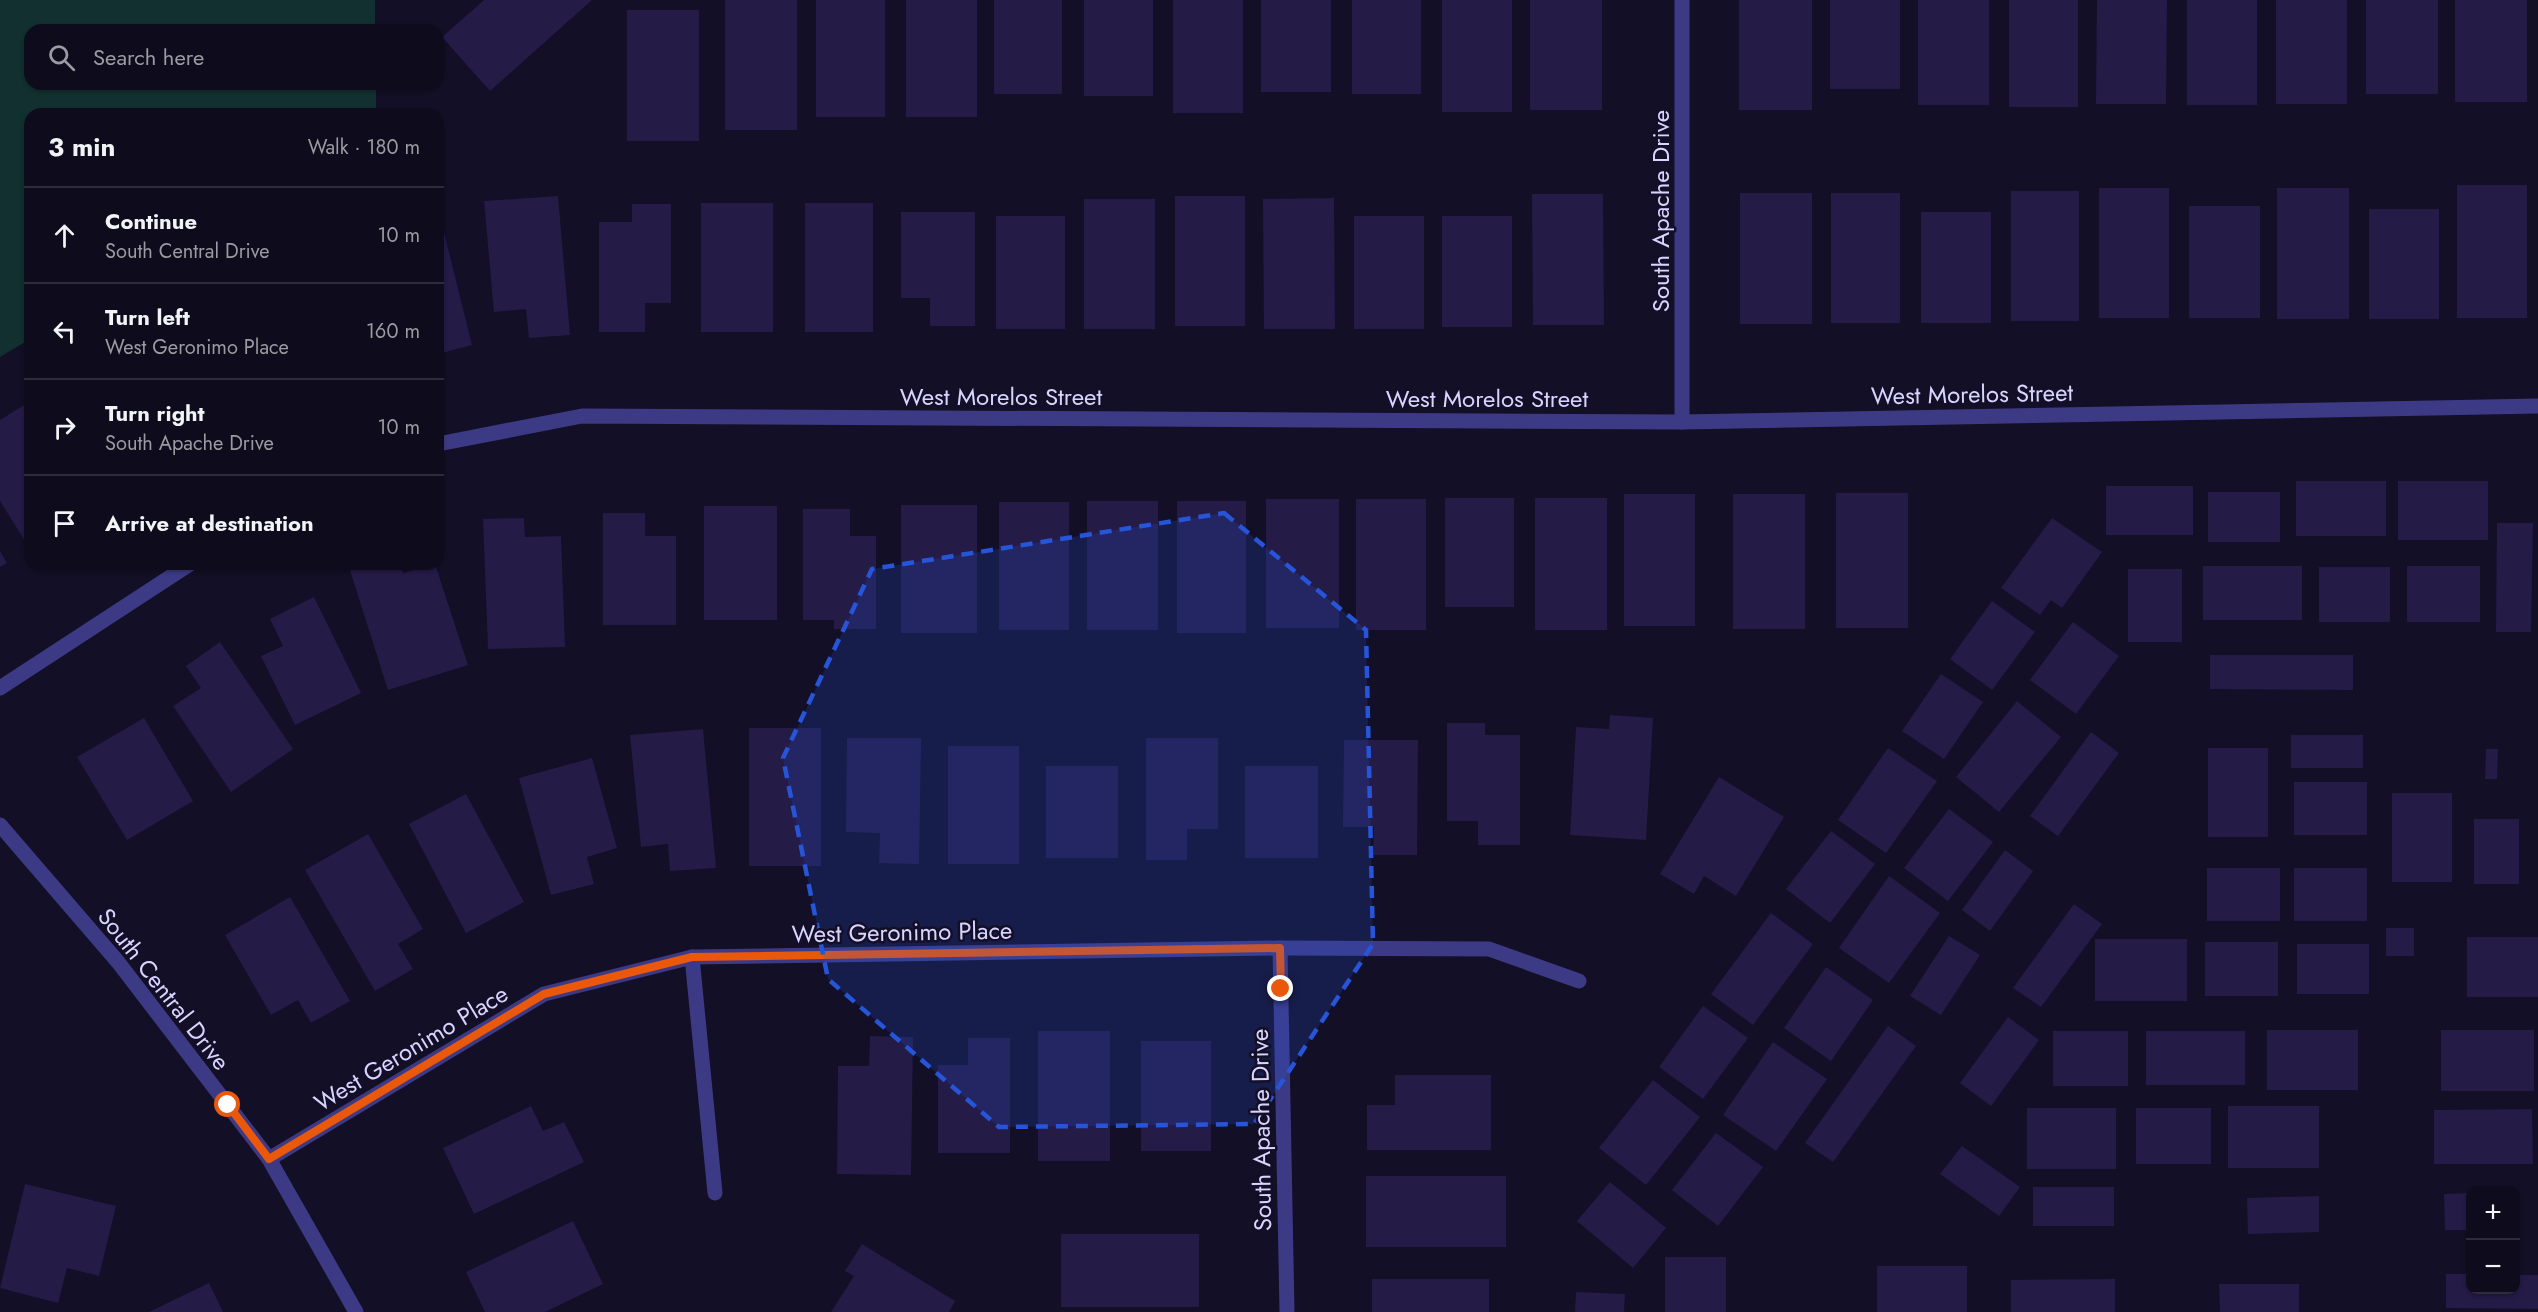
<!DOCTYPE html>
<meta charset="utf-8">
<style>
body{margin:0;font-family:Jost,sans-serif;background:#171425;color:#f1f3f6}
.controls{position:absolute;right:18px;bottom:18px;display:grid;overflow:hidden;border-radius:12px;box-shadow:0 2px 4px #0004}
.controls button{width:54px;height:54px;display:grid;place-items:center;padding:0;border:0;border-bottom:2px solid #2e2b3b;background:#0e0b1c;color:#f1f3f6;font:30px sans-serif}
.stop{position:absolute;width:18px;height:18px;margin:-14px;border:4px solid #ea580c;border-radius:50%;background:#fff}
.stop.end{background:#ea580c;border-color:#fff;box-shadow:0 2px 6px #0008}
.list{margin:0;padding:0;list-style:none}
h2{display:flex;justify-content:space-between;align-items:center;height:78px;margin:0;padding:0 24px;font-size:26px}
h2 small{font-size:20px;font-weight:400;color:#9b9ba3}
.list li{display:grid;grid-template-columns:39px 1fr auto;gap:18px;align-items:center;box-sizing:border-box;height:96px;padding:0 24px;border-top:2px solid #2e2b3b}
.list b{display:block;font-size:22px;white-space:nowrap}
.list p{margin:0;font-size:20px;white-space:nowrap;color:#9b9ba3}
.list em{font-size:20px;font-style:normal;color:#9b9ba3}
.icon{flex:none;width:33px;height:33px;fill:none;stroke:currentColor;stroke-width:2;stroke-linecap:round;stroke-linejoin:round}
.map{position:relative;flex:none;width:2538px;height:1312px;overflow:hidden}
.search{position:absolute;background:#0e0b1c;box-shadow:0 2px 4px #0004;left:24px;top:24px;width:420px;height:66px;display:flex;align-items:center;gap:15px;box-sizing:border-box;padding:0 21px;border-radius:18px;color:#9b9ba3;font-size:22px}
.panel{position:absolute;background:#0e0b1c;box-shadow:0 2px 4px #0004;left:24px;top:108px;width:420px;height:462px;border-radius:18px}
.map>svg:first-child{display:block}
.green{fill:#12302f}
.building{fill:#241b47}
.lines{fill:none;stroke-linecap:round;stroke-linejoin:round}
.minor{stroke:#3d3a85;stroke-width:15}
.route{stroke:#ea580c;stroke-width:8}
.marked{fill:#2655da;fill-opacity:0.2;stroke:#2655da;stroke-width:4.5;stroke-dasharray:12 8;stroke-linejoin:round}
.labels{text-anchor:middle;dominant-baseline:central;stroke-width:5;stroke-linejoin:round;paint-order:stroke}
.street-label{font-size:24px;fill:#d9d4ff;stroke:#130f26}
</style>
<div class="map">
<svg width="2538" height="1312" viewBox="0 0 2538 1312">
<rect width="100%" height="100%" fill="#130f26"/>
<path class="green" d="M0 0H375V30H30V84H376V114H30V339L0 357Z"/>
<g class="building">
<path d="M484 0H592L490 91 442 37Z"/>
<rect x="725" y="0" width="72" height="130"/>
<rect x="816" y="0" width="69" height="117"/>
<rect x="906" y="0" width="71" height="117"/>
<rect x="994" y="0" width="68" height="94"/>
<rect x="1084" y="0" width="69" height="96"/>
<rect x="1173" y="0" width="70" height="113"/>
<rect x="1261" y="0" width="70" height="92"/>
<rect x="1352" y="0" width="69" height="94"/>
<rect x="1442" y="0" width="70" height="112"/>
<rect x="1530" y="0" width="72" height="110"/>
<rect x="1739" y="0" width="73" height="110"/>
<rect x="1830" y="0" width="70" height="89"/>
<rect x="1918" y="0" width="71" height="105"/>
<rect x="2009" y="0" width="69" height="107"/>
<path d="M2097 0H2167L2166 104H2096Z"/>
<rect x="2187" y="0" width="70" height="105"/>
<rect x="2276" y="0" width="71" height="104"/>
<rect x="2366" y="0" width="72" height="94"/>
<rect x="2455" y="0" width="72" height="102"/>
<rect x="627" y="10" width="72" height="131"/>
<rect x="2457" y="185" width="70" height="133"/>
<rect x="2099" y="188" width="70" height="130"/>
<rect x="2277" y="188" width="72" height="131"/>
<rect x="2011" y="191" width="68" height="130"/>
<rect x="1740" y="193" width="72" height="131"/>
<rect x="1831" y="193" width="69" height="130"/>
<path d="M1532 194H1603L1604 325H1533Z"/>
<path d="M558 196 570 335 529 338 526 309 494 312 484 201Z"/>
<rect x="1175" y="196" width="70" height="130"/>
<path d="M1334 198 1335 329H1264L1263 199Z"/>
<rect x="1084" y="199" width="71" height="130"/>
<rect x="701" y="203" width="72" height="129"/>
<rect x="805" y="203" width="68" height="129"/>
<path d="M632 204H671V303H645V332H599V222H632Z"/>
<rect x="2189" y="206" width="71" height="112"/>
<rect x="2369" y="209" width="70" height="110"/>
<path d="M901 212H975V326H930V298H901Z"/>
<rect x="1921" y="212" width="70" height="111"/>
<rect x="996" y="216" width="69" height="113"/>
<rect x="1354" y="216" width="70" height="113"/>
<rect x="1442" y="216" width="70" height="111"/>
<path d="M438 220H441L472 345 438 354Z"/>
<path d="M29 402 30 404V549L0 501V420Z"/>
<rect x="2296" y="481" width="90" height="55"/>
<rect x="2398" y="481" width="90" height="59"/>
<rect x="2106" y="486" width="87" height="49"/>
<rect x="2208" y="492" width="72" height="50"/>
<rect x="1836" y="493" width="72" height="135"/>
<rect x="1624" y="494" width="71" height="132"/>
<rect x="1733" y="494" width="72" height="135"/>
<rect x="1445" y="498" width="69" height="109"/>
<rect x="1535" y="498" width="72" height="132"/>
<rect x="1266" y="499" width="73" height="129"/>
<rect x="1356" y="499" width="70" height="131"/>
<rect x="1087" y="501" width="71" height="129"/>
<rect x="1177" y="501" width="69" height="132"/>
<rect x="999" y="502" width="70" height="128"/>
<rect x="901" y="505" width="76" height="128"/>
<rect x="704" y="506" width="73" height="114"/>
<path d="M803 509H850V536H876V629H834V620H803Z"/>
<path d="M603 513H645V536H676V625H603Z"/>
<path d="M524 518 525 537 561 536 565 647 488 649 483 519Z"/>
<path d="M2052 518 2102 552 2062 608 2051 600 2040 615 2001 588Z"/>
<path d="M2497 523H2533L2531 632H2496Z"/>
<path d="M0 551 7 563 0 567Z"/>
<path d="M348 564H400L403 573 435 564 468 665 388 690Z"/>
<rect x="2203" y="566" width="99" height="54"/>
<rect x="2407" y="566" width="73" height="56"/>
<rect x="2319" y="567" width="71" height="55"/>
<rect x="2128" y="569" width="54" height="73"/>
<path d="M314 597 361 693 295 725 261 656 283 646 270 619Z"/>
<path d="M1992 601 2035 632 1992 690 1950 659Z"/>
<path d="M2073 622 2119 656 2076 714 2030 680Z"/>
<path d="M220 642 293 749 231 792 173 706 201 688 186 666Z"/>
<path d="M2210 655H2353V690L2210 689Z"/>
<path d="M1941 674 1983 702 1944 759 1902 731Z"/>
<path d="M2017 701 2061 737 1999 812 1956 777Z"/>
<path d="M1610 715 1653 718 1646 840 1570 835 1576 727 1609 729Z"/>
<path d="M144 718 193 801 127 840 77 757Z"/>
<path d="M1447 723H1485V735H1520V845H1478V821H1447Z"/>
<rect x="749" y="728" width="72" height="138"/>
<path d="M703 729 716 868 670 871 668 844 641 847 630 735Z"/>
<path d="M2091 732 2119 753 2058 836 2030 816Z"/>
<rect x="2291" y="735" width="72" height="33"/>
<path d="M847 738H921L919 864 879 863 880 833 846 832Z"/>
<path d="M1146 738H1218V829H1187V860H1146Z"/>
<path d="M1344 740H1418L1417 855H1373L1374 827H1343Z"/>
<rect x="948" y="746" width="71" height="118"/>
<path d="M1888 748 1937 781 1886 853 1838 820Z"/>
<rect x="2208" y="748" width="60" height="89"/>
<path d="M2486 749H2498L2497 779H2485Z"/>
<path d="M592 758 617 848 587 857 594 884 551 895 519 778Z"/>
<rect x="1046" y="766" width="72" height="92"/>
<rect x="1245" y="766" width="73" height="92"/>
<path d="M1719 777 1784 817 1736 896 1704 876 1694 894 1660 874Z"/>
<rect x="2294" y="782" width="73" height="53"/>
<rect x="2392" y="793" width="60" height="89"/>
<path d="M466 794 524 902 466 933 409 824Z"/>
<path d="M1949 809 1993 842 1948 901 1904 868Z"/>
<rect x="2474" y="819" width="45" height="65"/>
<path d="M1831 831 1875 864 1830 923 1786 889Z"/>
<path d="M368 834 423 929 398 944 413 969 375 991 305 870Z"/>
<path d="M2005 850 2033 871 1990 931 1962 910Z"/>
<rect x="2207" y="868" width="73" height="53"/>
<rect x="2294" y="868" width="73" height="53"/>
<path d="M1889 876 1940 913 1889 983 1839 948Z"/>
<path d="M290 897 350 1001 311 1023 298 1000 271 1015 225 935Z"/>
<path d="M2074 904 2102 924 2041 1007 2013 988Z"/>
<path d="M1771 913 1813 944 1753 1025 1711 994Z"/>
<rect x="2386" y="928" width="28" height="28"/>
<path d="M1949 936 1980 955 1941 1015 1910 996Z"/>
<rect x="2467" y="937" width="71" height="60"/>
<rect x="2095" y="939" width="92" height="62"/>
<rect x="2205" y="942" width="73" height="54"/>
<rect x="2297" y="944" width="72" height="50"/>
<path d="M1826 967 1873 1000 1831 1061 1784 1028Z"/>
<path d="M1703 1006 1748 1038 1703 1099 1659 1067Z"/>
<path d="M2008 1017 2039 1040 1991 1106 1960 1083Z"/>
<path d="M1888 1026 1916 1046 1833 1162 1805 1143Z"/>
<rect x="2267" y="1030" width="91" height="60"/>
<rect x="2441" y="1030" width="93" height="61"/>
<rect x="1038" y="1031" width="72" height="130"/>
<rect x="2053" y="1031" width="75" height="55"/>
<rect x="2146" y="1031" width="99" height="54"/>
<path d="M870 1036 913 1037 911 1175 837 1174 838 1066H869Z"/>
<path d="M968 1038H1010V1153H938V1065H968Z"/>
<rect x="1141" y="1041" width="70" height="110"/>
<path d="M1773 1042 1827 1079 1776 1151 1723 1115Z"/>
<path d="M1395 1075H1491V1150H1367V1105H1395Z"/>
<path d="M1653 1080 1700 1117 1646 1185 1599 1148Z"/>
<path d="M531 1106 543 1131 564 1122 584 1162 474 1214 443 1148Z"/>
<rect x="2228" y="1106" width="91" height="62"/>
<rect x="2027" y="1108" width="89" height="61"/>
<rect x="2136" y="1108" width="75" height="56"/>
<path d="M2532 1109 2533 1164H2434V1110Z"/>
<path d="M1716 1133 1763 1167 1718 1226 1672 1190Z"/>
<path d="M1962 1146 2020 1187 1999 1216 1940 1174Z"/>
<rect x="1366" y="1176" width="140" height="71"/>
<path d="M1610 1182 1666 1228 1633 1268 1577 1221Z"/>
<path d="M25 1184 116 1206 99 1276 67 1268 58 1303 0 1288Z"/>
<rect x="2033" y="1187" width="81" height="39"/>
<path d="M2470 1193V1230H2445L2444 1194Z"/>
<path d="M2319 1196V1232L2248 1234 2247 1198Z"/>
<path d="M573 1221 603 1284 545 1312H485L466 1272Z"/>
<rect x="1061" y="1234" width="138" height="73"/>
<path d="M862 1244 955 1301 949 1312H831L854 1276 845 1271Z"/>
<rect x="1665" y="1257" width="61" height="55"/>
<rect x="1877" y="1266" width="90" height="46"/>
<path d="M2446 1274H2470V1290H2516V1275H2538V1309L2446 1308Z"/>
<rect x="1372" y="1279" width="117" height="33"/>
<path d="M2115 1279V1312H2011V1280Z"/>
<path d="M209 1283 223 1312H149Z"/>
<path d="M2219 1284H2299V1312H2220Z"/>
<path d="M1576 1292 1625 1294 1624 1312H1575Z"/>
</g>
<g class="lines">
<g class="minor">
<path d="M1682 0V422"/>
<path d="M438 444 582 416 1682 422 2538 406"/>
<path d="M0 688 190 564"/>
<path d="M0 825 118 962 269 1159 356 1312"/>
<path d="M1280 948 1287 1312"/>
<path d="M692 957 715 1193"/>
<path d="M269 1159 544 994 692 957 1280 948 1489 949 1579 981"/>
</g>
</g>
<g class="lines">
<path class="route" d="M228 1105 269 1159 544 994 692 957 1280 948 1281 989"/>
</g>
<path class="marked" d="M1224 513 1366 630 1373 944 1254 1124 999 1127 828 979 783 758 872 569Z"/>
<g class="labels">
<g class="street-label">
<text transform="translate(1660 211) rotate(-90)">South Apache Drive</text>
<text transform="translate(1972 394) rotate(-1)">West Morelos Street</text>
<text x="1001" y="396">West Morelos Street</text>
<text x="1487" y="398">West Morelos Street</text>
<text transform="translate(902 932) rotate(-1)">West Geronimo Place</text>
<text transform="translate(164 989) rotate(52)">South Central Drive</text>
<text transform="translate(411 1048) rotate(-31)">West Geronimo Place</text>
<text transform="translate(1261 1130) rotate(-91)">South Apache Drive</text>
</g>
</g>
</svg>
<div class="controls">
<button>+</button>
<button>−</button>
</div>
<div class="stop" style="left:228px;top:1105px"></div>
<div class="stop end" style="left:1281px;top:989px"></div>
<div class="search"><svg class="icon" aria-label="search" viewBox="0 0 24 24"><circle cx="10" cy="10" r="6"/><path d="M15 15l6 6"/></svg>Search here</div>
<section class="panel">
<h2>3 min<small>Walk · 180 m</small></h2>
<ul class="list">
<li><svg class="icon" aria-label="ahead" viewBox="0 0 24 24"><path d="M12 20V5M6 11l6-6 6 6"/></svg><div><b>Continue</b><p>South Central Drive</p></div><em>10 m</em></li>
<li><svg class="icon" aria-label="left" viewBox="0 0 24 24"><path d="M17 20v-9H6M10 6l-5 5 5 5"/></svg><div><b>Turn left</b><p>West Geronimo Place</p></div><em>160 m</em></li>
<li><svg class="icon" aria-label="right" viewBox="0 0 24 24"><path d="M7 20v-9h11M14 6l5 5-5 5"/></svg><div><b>Turn right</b><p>South Apache Drive</p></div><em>10 m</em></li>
<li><svg class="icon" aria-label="arrive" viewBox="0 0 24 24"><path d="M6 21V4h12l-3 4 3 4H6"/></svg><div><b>Arrive at destination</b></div></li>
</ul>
</section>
</div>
